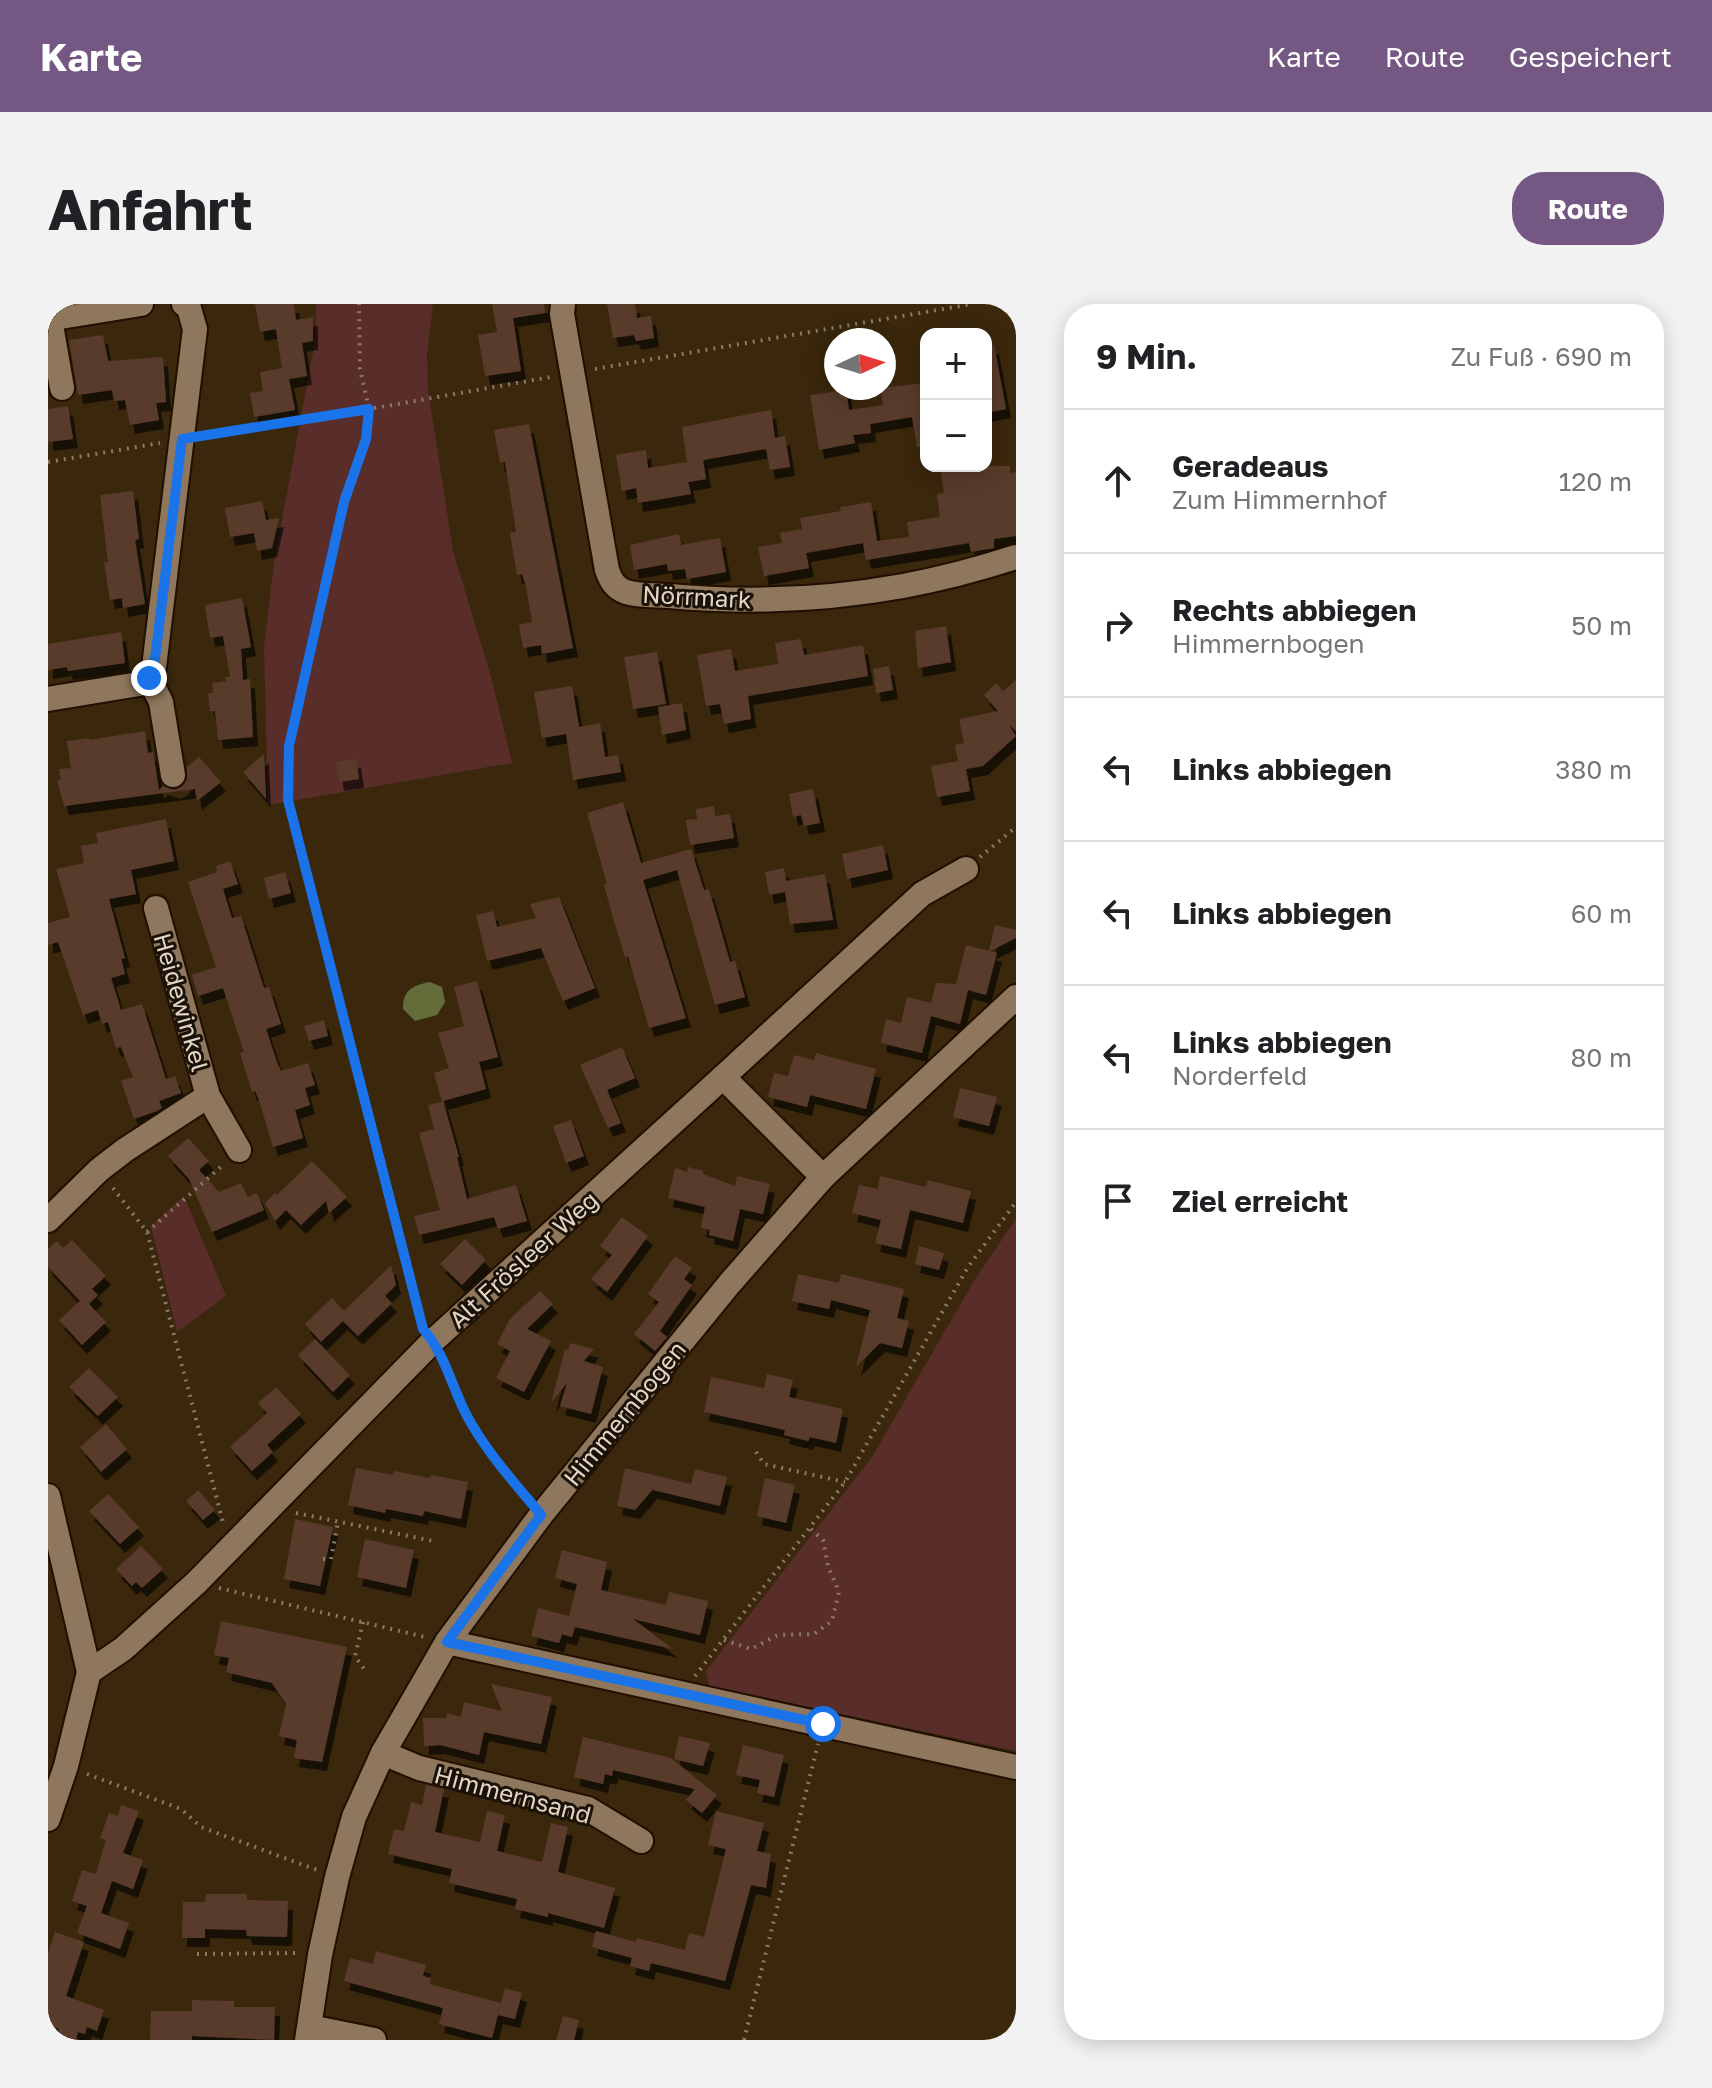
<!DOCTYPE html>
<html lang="de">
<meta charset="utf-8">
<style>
body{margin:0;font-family:"Golos Text",sans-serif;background:#f2f2f2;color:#202124}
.controls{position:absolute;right:24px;top:24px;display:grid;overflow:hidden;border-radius:16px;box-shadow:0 4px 20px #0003}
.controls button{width:72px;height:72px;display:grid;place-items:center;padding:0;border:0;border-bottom:2px solid #e0e0e0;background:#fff;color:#202124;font:40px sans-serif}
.compass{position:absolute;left:776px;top:24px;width:72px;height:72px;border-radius:50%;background:#fff;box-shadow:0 4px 20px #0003;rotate:86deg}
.stop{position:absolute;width:24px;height:24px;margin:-18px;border:6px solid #1a73e8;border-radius:50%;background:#fff}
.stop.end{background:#1a73e8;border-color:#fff;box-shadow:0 2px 8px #0008}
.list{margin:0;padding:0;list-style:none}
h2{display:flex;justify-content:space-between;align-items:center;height:104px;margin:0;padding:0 32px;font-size:34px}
h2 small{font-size:26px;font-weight:400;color:#757577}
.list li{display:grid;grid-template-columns:52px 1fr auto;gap:24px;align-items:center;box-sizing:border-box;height:144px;padding:0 32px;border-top:2px solid #e0e0e0}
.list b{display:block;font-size:30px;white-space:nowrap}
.list p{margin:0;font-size:26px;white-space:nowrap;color:#757577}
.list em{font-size:26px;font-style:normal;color:#757577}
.icon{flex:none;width:44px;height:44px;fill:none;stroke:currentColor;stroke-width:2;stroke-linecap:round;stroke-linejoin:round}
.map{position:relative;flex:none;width:968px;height:1736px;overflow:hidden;border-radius:32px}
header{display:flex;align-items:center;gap:48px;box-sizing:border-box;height:112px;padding:0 40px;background:#745782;color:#fff}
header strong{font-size:38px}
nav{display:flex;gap:44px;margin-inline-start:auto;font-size:28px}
.intro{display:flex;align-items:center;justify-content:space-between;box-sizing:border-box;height:192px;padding:0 48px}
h1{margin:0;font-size:56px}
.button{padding:20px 36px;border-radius:32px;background:#745782;color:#fff;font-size:28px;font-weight:700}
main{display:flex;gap:48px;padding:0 48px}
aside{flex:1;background:#fff;border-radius:32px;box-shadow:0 4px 20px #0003}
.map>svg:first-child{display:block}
.green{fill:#592d2a}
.water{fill:#646d39}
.building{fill:#593b2c;filter:url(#shadow)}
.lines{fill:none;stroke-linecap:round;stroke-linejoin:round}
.minor-casing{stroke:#210f00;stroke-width:28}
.path{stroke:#8b7b66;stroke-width:4;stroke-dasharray:2 6;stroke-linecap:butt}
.minor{stroke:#8e775c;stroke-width:24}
.route{stroke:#1a73e8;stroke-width:10}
.labels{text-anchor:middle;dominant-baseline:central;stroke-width:6;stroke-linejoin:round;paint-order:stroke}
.street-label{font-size:24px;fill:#e2d5c6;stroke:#1b1207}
</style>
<header>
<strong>Karte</strong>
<nav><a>Karte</a><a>Route</a><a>Gespeichert</a></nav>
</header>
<div class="intro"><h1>Anfahrt</h1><a class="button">Route</a></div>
<main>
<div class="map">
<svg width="968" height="1736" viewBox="0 0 968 1736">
<defs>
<filter id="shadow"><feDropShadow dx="5" dy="9" stdDeviation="0" flood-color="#0009"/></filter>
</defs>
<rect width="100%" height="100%" fill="#3a270c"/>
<g class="green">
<path d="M268 0H385L379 51 380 85 405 247 444 376 464 459 220 501 216 342 226 259 267 37Z"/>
<path d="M136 892 178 992 129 1028 103 922Z"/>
<path d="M968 915V1447L661 1382 658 1367 824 1153 927 975Z"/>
</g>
<path class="water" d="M382 678 394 683 397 698 389 711 367 717 355 705C354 687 365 681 382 678Z"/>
<g class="building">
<path d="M207 0H246L248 16 265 13V37L254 39 259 72 241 75 247 106 206 113 202 89 215 87 212 68 234 64 228 25 212 28Z"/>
<path d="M444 0H496L497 9 465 14 473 67 437 72 430 31 449 28Z"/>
<path d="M559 0H587L589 14 603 12 606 34 588 37 586 31 565 34Z"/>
<path d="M55 31 60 57 115 53 118 98 108 99 111 116 82 121 77 96 66 97 64 86 30 91 21 36Z"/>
<path d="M946 41 958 105 938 109V42Z"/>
<path d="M878 79V143H869L864 113 822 120 823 129 805 131 807 139 771 146 762 91 798 86 801 106 835 101 832 84Z"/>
<path d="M20 102 25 135 0 138V105Z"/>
<path d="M723 106 727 134 737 132 742 163 722 166 718 145 655 156 658 175 640 178 643 190 590 199 588 184 574 187 568 151 598 146 600 164 639 158 634 123Z"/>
<path d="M481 120 525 344 494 350 493 341 475 344 471 321 484 318 478 282 474 270 469 271 462 229 468 228 457 158 452 159 446 126Z"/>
<path d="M892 162H962V169L968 168V232L946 235V244L923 248 921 239 818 256 815 239 758 249 761 264 716 272 710 243 734 239 732 229 754 225 752 214 793 207 792 203 823 198 829 237 861 233 859 218 892 213 889 190 896 189Z"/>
<path d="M85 187 91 235 87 236 97 300 75 304 74 294 62 296 56 258H60L52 191Z"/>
<path d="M214 197 218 216 231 214 224 244 209 247 206 229 182 233 177 204Z"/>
<path d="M631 230 633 241 672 234 678 268 639 275 637 265 620 267 619 260 586 266 582 241Z"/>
<path d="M194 294 203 343 193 345 195 376 202 375 205 433 170 436 167 407H162L160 389H165L164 379 178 377 177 373H182L175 332 162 334 157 301Z"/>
<path d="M898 322 903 358 870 364 867 327Z"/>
<path d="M73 328 77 359 20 367 19 363 0 366V340Z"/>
<path d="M753 335 756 351 815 341 820 372 700 392 703 415 676 420 672 400 658 402 649 351 683 345 687 367 730 360 727 339Z"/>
<path d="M609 348 618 400 585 405 576 353Z"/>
<path d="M841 362 845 386 828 389 825 365Z"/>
<path d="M968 376V427L961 421 968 432 935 462 918 465 922 487 889 493 883 462 910 457 907 441 916 439 911 415 950 407 936 391 948 379 955 387Z"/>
<path d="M524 382 531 423 552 419 557 453 570 451 573 468 525 476 518 430 494 434 486 388Z"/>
<path d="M634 399 638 426 614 431 610 403Z"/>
<path d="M97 427 100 449 105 448 111 486 115 482 127 486 135 482 139 476V463L151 453 173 478 149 497 147 485 16 502 9 476H13L11 465 23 464 19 437 41 434V436Z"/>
<path d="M216 450 218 495 195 468Z"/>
<path d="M308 455 311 475 291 478 288 458Z"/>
<path d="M765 485 772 519 756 522 753 511 745 513 741 490Z"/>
<path d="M575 498 593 559 643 545 656 586 661 585 682 658 687 657 697 693 667 701 629 566 595 576 638 714 601 724 580 652 577 653 566 617 556 581 559 580 539 509Z"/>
<path d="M666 502 667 512 682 510 686 534 642 541 638 516 649 515 648 505Z"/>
<path d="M118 515 126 557 83 566 88 590 61 595 77 654 73 655 77 670 63 674 73 706 94 700 118 775 127 772 133 789 111 797 114 804 109 807 86 815 73 777 85 773 73 743 68 744 60 718 54 720 50 706 35 711 10 638 0 641V619L22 613 8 565 36 559 33 542 50 539 48 529Z"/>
<path d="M835 541 840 566 799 575 794 550Z"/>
<path d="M182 557 190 580 175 585 184 614 193 612 216 684 221 683 233 720 218 725 229 758 233 767 260 759 267 781 257 784 262 801 247 806 255 834 225 843 211 796 207 787 204 788 192 749 196 748 175 684 150 692 144 671 168 663 140 578 169 568 168 562Z"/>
<path d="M736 564 738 577 777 570 785 616 742 620 737 588 721 591 717 568Z"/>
<path d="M237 568 243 589 221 595 216 574Z"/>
<path d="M511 593 547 684 515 697 493 644 439 657 428 611 445 607 449 623 488 614 482 600Z"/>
<path d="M947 621 968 626V634L942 647 949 649 938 691 920 686 912 720 883 712 874 749 833 739 838 715 853 719 859 693 883 699 888 679 908 680 918 641 941 647Z"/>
<path d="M429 677 450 753 431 758 438 785 395 797 411 853H409L419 895 468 881 479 917 450 925 446 913 371 931 366 912 392 906 371 829 386 825 380 801 394 798 386 769 401 764 390 729 416 722 406 683Z"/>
<path d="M276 716 280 732 261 737 256 722Z"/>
<path d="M574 743 587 774 559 786 573 819 560 824 532 761Z"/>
<path d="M768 749 828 765 818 805 762 791 759 803 720 793 726 769 740 772 746 751 766 756Z"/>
<path d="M912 784 949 793 941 822 905 813Z"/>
<path d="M523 816 536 852 518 859 505 822Z"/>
<path d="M140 834 161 857 151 866 171 888 193 879 200 893 209 889 216 906 164 928 141 875 120 852Z"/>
<path d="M264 857 299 893 281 909 278 897 253 921 238 906 227 917 217 899 227 889 229 891Z"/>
<path d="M640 863 655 867V870L687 882 689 872 722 880 715 910 692 905 685 937 661 931 662 926 653 924 657 903 620 894 627 864 639 868Z"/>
<path d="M832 872 878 883 880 876 923 887 915 919 862 906 853 945 827 939 833 916 804 909 811 881 830 885Z"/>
<path d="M574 913 600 932 559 988 543 975 564 951 552 942Z"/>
<path d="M417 935 438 956 414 981 392 960Z"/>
<path d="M24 936 58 972 44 985 50 991 41 1000 58 1018 34 1041 11 1016 32 997 0 963V945L9 937 15 944Z"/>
<path d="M871 942 896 949 891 966 867 960Z"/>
<path d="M627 952 644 964 636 975 644 981 612 1027 619 1033 607 1047 586 1030 611 998 600 990Z"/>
<path d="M343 961 348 981 337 992 344 999 310 1032 295 1017 273 1038 257 1020 284 994 296 1007Z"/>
<path d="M750 970 791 979 793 970 856 985 849 1014 861 1017 854 1044 832 1039 808 1063 822 1006 783 996 781 1005 744 997Z"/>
<path d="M492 987 505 1000 479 1025 503 1037 476 1088 448 1074 462 1047 449 1040 462 1015Z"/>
<path d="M267 1035 302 1071 285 1088 250 1051Z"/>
<path d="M522 1039 546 1045 536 1057 555 1063 543 1110 512 1102 519 1079 503 1099 517 1045 520 1046Z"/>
<path d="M41 1064 70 1093 50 1112 21 1083Z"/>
<path d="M719 1070 745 1076 741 1093 795 1105 788 1139 762 1133 760 1137 736 1131 737 1126 656 1108 663 1073 716 1084Z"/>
<path d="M228 1083 253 1110 219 1141 225 1148 204 1167 182 1143 219 1109 210 1099Z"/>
<path d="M58 1120 79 1145 53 1168 32 1143Z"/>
<path d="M308 1164 345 1171 346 1167 382 1174 383 1171 420 1178 413 1215 376 1207 375 1212 338 1205 337 1209 300 1201Z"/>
<path d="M577 1164 643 1180 647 1165 679 1173 672 1202 605 1186 606 1184 587 1206 569 1202Z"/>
<path d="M717 1174 747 1181 738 1219 709 1212Z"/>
<path d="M150 1186 167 1206 155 1216 138 1197Z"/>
<path d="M60 1190 91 1223 72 1240 41 1207Z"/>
<path d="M247 1215 285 1223 272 1282 236 1275Z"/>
<path d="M317 1235 366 1246 358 1284 309 1273Z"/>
<path d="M93 1242 115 1265 94 1284 88 1278 84 1282 68 1265Z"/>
<path d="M514 1246 559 1258 553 1286 618 1301 621 1288 660 1297 652 1331 585 1315 625 1345 527 1323 524 1333 514 1330 511 1339 483 1332 490 1304 521 1312 529 1280 507 1274Z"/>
<path d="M173 1317 299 1343 274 1458 246 1454 249 1436 231 1432 238 1400 224 1379 178 1368 181 1354 166 1351Z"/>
<path d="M443 1380 504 1393 493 1440 436 1428 431 1451 392 1441 376 1442 375 1414H398L399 1409 413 1413 416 1398 454 1407Z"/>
<path d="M631 1432 662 1439 655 1462 626 1455Z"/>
<path d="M535 1433 623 1454 669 1491 654 1509 638 1496 647 1485 565 1466 564 1472 557 1470 555 1480 526 1473Z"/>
<path d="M695 1441 736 1451 726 1493 709 1489 712 1476 688 1471Z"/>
<path d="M378 1481 396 1485 387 1528 432 1538 439 1507 457 1511 449 1547 494 1558 503 1519 520 1523 510 1568 567 1584 556 1624 500 1609V1613L467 1605 469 1595 401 1579 404 1565 340 1550 346 1525 356 1527 363 1498 374 1501Z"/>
<path d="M73 1501 91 1507 75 1549 95 1556 85 1585 64 1577 53 1609 81 1619 72 1645 29 1629 39 1602 24 1597 34 1566 48 1570 58 1536 52 1534 61 1509 70 1512Z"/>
<path d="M668 1507 716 1519 709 1547 723 1550 718 1584 703 1581 677 1677 603 1659 601 1667 582 1662 584 1654 544 1643 548 1627 588 1638 589 1634 637 1646 641 1629 656 1633 678 1545 660 1541Z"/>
<path d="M158 1590H199V1596L240 1597 239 1633 199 1632 198 1626 157 1625V1634H134L135 1598H157Z"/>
<path d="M7 1628 36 1638 18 1692 56 1706 49 1727 39 1723 37 1730 30 1728 28 1736H7L11 1725 7 1723 3 1736 0 1735V1649Z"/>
<path d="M328 1647 378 1661 375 1672 383 1674 382 1680 453 1699 444 1734 391 1720 395 1704 296 1677 302 1654 325 1660Z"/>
<path d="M457 1684 474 1689 467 1715 450 1711Z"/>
<path d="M144 1696 186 1697V1703H227L226 1736 144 1732V1736H102L103 1707H144Z"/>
<path d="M515 1712 531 1716 526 1736H508Z"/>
</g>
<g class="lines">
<g class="minor-casing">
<g id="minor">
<path d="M515 0 514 10 559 266C563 277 567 284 578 288 591 292 608 291 621 292 698 299 778 296 855 282 893 275 931 265 968 253"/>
<path d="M0 15 93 0"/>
<path d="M2 15 14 84"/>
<path d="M101 374 113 398 125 471"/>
<path d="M0 395 91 380 101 374 106 363 147 25 141 4 136 0"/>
<path d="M108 604 160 792 191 846"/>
<path d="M675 773 775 873"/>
<path d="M0 916 51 866 77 846 160 792"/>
<path d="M0 1192 41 1368 18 1462 0 1515"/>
<path d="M399 1338 968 1463"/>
<path d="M41 1368 75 1345 148 1279 385 1037 675 773 874 590 918 565"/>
<path d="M335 1449 371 1464 540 1505 593 1537"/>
<path d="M262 1723 326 1736"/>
<path d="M259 1736 272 1651 289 1573 306 1513 335 1449 399 1338 493 1211 682 979 775 873 968 693"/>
</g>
</g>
<g class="path">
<path d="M547 65 924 0"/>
<path d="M156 132 321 105 312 65 311 0"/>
<path d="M0 158 112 139"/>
<path d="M932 553 968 523"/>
<path d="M65 884 99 928 176 1222"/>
<path d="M99 928 175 861"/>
<path d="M373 1017 240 496 241 442 296 198 318 135 321 105 503 73"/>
<path d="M396 1055 418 1110 440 1148 479 1194"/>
<path d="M708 1148 716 1160 797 1178"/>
<path d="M248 1209 385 1237"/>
<path d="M275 1255H283L290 1218"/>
<path d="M171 1284 377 1333"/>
<path d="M315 1318 307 1352 316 1365"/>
<path d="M676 1336 703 1345 730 1331 766 1330 784 1317 791 1288 780 1262 775 1236 763 1225"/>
<path d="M647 1372 797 1178 920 963 968 898"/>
<path d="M39 1470 133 1505 153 1523 269 1566"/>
<path d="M149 1650 251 1649"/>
<path d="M696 1736 770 1440"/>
</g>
<use href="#minor" class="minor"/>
</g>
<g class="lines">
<path class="route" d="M101 374 106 363 134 135 321 105 318 135 296 198 241 442 240 496 375 1025C398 1051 403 1082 419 1112 439 1149 467 1179 493 1211L399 1338 775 1420"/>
</g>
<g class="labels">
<g class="street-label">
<text transform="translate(649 292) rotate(3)">Nörrmark</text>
<text transform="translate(134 698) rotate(74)">Heidewinkel</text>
<text transform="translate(475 955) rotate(-42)">Alt Frösleer Weg</text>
<text transform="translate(576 1109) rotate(-51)">Himmernbogen</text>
<text transform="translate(465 1490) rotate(15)">Himmernsand</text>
</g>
</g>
</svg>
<div class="controls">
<button>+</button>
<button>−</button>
</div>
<svg class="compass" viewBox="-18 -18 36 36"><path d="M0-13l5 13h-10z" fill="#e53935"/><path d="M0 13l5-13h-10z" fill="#757577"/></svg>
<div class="stop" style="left:775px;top:1420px"></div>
<div class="stop end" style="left:101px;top:374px"></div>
</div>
<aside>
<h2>9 Min.<small>Zu Fuß · 690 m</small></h2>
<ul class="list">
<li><svg class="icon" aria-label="ahead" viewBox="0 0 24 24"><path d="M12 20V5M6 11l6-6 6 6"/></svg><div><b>Geradeaus</b><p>Zum Himmernhof</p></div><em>120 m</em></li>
<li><svg class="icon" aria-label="right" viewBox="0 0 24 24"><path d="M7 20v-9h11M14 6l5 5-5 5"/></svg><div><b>Rechts abbiegen</b><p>Himmernbogen</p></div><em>50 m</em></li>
<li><svg class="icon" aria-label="left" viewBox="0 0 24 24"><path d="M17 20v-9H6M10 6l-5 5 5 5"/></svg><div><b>Links abbiegen</b></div><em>380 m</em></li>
<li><svg class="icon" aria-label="left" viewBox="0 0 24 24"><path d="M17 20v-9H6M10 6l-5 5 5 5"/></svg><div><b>Links abbiegen</b></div><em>60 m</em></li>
<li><svg class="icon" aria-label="left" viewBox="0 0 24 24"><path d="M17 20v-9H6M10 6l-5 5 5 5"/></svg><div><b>Links abbiegen</b><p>Norderfeld</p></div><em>80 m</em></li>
<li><svg class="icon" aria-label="arrive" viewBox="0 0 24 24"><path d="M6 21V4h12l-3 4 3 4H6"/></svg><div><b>Ziel erreicht</b></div></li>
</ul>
</aside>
</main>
